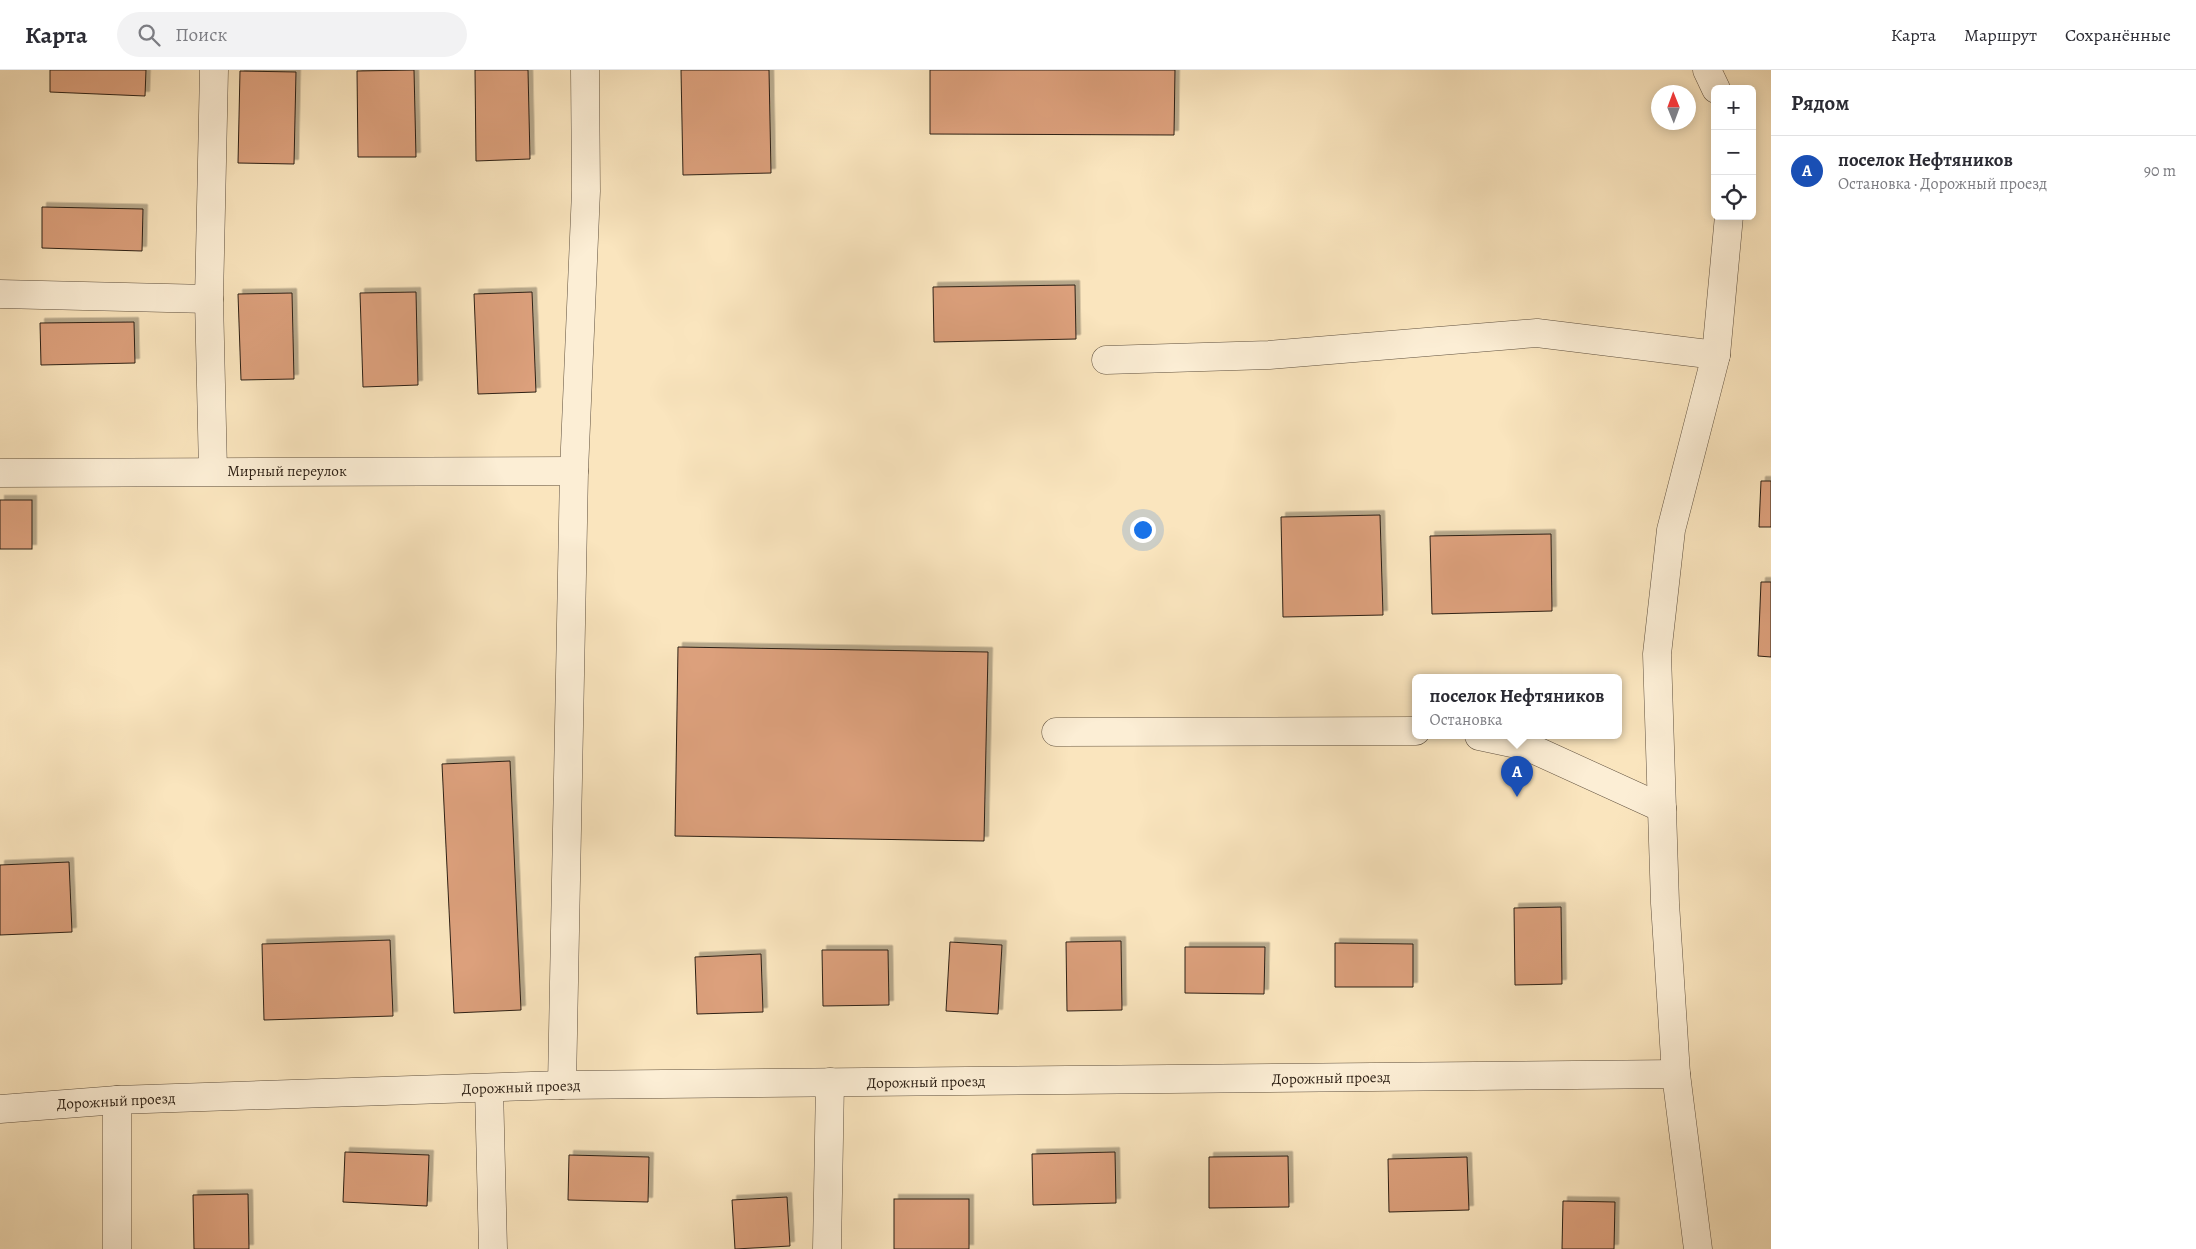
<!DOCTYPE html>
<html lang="ru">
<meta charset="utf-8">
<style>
body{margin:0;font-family:Alegreya,serif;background:#f2f2f3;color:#2b2b33}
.controls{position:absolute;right:15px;top:15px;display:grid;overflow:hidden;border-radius:8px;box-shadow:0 2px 12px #0003}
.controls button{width:45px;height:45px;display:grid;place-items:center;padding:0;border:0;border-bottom:1px solid #e1e1e2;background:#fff;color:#2b2b33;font:25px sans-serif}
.compass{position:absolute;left:1651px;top:15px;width:45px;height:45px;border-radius:50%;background:#fff;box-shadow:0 2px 12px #0003;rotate:359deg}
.you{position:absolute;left:1142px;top:459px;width:18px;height:18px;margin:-12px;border:4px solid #fff;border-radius:50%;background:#1a73e8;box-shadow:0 0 0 8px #1a73e833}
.badge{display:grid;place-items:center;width:32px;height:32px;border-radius:50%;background:#b45309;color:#fff;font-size:16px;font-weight:700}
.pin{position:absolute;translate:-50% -41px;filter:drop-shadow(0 1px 2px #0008)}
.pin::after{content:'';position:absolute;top:26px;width:18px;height:15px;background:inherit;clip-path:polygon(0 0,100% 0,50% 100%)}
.popup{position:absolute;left:1412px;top:604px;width:210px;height:65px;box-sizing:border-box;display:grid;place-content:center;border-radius:8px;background:#fff;filter:drop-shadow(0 1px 4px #0005);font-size:16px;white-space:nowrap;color:#7c7c81}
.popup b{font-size:19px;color:#2b2b33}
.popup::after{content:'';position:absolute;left:50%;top:100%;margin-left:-10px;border:10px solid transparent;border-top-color:#fff}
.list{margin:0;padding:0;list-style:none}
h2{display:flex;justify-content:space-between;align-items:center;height:65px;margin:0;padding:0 20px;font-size:21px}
h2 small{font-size:16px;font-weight:400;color:#7c7c81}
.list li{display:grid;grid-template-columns:32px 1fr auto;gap:15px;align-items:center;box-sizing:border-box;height:70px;padding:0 20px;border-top:1px solid #e1e1e2}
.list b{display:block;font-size:19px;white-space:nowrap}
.list p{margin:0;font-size:16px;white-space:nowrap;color:#7c7c81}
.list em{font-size:16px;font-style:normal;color:#7c7c81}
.icon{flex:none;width:28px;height:28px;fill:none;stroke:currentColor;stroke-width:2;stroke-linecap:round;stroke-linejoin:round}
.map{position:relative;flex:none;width:1771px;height:1179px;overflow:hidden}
header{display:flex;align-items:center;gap:30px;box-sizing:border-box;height:70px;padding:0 25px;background:#fff;border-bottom:1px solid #e1e1e2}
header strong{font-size:24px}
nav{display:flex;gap:28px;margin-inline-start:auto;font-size:18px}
.search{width:350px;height:45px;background:#f2f2f3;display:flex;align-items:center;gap:12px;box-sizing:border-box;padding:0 18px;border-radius:28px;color:#7c7c81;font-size:19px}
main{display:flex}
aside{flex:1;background:#fff}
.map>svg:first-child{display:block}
.building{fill:#dca07c;stroke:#2d2015;filter:url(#shadow)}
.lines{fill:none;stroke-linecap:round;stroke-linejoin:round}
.minor-casing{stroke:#60513f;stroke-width:29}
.minor{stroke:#fceed5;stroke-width:28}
.labels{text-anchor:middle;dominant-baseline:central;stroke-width:4;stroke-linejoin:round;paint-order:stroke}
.street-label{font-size:15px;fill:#2d2015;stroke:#fceed5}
</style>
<header>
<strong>Карта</strong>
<div class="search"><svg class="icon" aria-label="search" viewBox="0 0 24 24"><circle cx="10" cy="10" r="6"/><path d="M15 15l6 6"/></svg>Поиск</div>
<nav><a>Карта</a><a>Маршрут</a><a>Сохранённые</a></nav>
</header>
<main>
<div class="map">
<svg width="1771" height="1179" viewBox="0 0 1771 1179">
<defs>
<filter id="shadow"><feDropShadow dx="4.5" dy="-4.5" stdDeviation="0" flood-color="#0004"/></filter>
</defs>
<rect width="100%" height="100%" fill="#fae5be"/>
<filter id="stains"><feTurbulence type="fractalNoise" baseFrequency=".004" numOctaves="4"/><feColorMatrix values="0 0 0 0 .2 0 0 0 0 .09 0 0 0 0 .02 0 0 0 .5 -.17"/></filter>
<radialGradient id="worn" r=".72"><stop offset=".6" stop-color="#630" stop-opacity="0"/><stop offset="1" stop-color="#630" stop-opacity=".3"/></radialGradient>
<g class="building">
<path d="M50 0H146L145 26 50 22Z"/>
<path d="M414 0 416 87H358L357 1Z"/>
<path d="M475 0H528L530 89 476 91Z"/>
<path d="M681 0H769L771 103 683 105Z"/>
<path d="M930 0H1175L1174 65 930 64Z"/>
<path d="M240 1 296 2 294 94 238 93Z"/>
<path d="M42 137 143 139 142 181 42 178Z"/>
<path d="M1075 215 1076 269 934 272 933 217Z"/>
<path d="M416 222 418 315 363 317 360 223Z"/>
<path d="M532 222 536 322 478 324 474 224Z"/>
<path d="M292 223 294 309 241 310 238 224Z"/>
<path d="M134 252 135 293 41 295 40 253Z"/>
<path d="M1761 411H1771V457H1759Z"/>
<rect x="0" y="430" width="32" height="49"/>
<path d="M1380 445 1383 545 1283 547 1281 447Z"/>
<path d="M1551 464 1552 541 1432 544 1430 466Z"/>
<path d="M1761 512H1771V587L1758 586Z"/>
<path d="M678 577 988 582 984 771 675 766Z"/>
<path d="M510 691 521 940 454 943 442 694Z"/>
<path d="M69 792 72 862 0 865V795Z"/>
<path d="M1561 837 1562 914 1515 915 1514 838Z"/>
<path d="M390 870 393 946 264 950 262 874Z"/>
<path d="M1121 871 1122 940 1067 941 1066 872Z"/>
<path d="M950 872 1002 875 998 944 946 941Z"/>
<path d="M1335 873 1413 874V917H1335Z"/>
<path d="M1185 877H1265L1264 924 1185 923Z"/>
<path d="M822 880H888L889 935 823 936Z"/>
<path d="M761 884 763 942 697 944 695 887Z"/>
<path d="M345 1082 429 1085 427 1136 343 1132Z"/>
<path d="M1115 1082 1116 1133 1033 1135 1032 1084Z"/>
<path d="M569 1085 649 1087 648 1132 568 1130Z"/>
<path d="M1288 1086 1289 1137 1209 1138V1087Z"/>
<path d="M1467 1087 1469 1140 1389 1142 1388 1089Z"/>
<path d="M248 1124 249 1179H194L193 1125Z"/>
<path d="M787 1127 790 1176 735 1179 732 1130Z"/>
<rect x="894" y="1129" width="75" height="50"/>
<path d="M1563 1131 1615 1132 1614 1179H1562Z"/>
</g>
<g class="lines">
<g class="minor-casing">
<g id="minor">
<path d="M1707 0 1716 19"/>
<path d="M0 224 209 229"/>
<path d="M1106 290 1269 285 1537 263 1716 285"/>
<path d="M213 401 209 229 214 0"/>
<path d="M0 403 574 401"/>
<path d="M1056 662 1416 661"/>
<path d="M1479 666 1526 676 1662 738"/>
<path d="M1676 1004 1665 833 1657 584 1671 460 1716 285 1729 146"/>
<path d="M562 1015 574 401 586 121 585 0"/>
<path d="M489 1018 493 1179"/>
<path d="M0 1039 117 1030 562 1015 1676 1004 1698 1179"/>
<path d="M117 1179V1030"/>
<path d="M827 1179 830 1012"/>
</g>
</g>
<use href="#minor" class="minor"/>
</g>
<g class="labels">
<g class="street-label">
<text x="287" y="401">Мирный переулок</text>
<text transform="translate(1331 1008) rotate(-1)">Дорожный проезд</text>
<text transform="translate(926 1012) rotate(-1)">Дорожный проезд</text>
<text transform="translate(521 1017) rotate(-2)">Дорожный проезд</text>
<text transform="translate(116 1031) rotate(-3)">Дорожный проезд</text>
</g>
</g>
<rect width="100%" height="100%" filter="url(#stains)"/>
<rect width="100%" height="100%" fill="url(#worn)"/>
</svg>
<div class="controls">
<button>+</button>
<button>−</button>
<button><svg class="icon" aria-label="locate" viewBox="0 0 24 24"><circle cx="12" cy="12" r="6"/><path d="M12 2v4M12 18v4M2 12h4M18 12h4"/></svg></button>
</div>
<svg class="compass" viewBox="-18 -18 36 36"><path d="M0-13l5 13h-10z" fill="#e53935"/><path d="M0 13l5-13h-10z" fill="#7c7c81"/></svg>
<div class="you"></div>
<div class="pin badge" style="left:1517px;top:727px;background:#1a4fb4">A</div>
<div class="popup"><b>поселок Нефтяников</b>Остановка</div>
</div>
<aside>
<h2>Рядом<small></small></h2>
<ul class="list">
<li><span class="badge" style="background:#1a4fb4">A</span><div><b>поселок Нефтяников</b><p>Остановка · Дорожный проезд</p></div><em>90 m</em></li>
</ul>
</aside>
</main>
